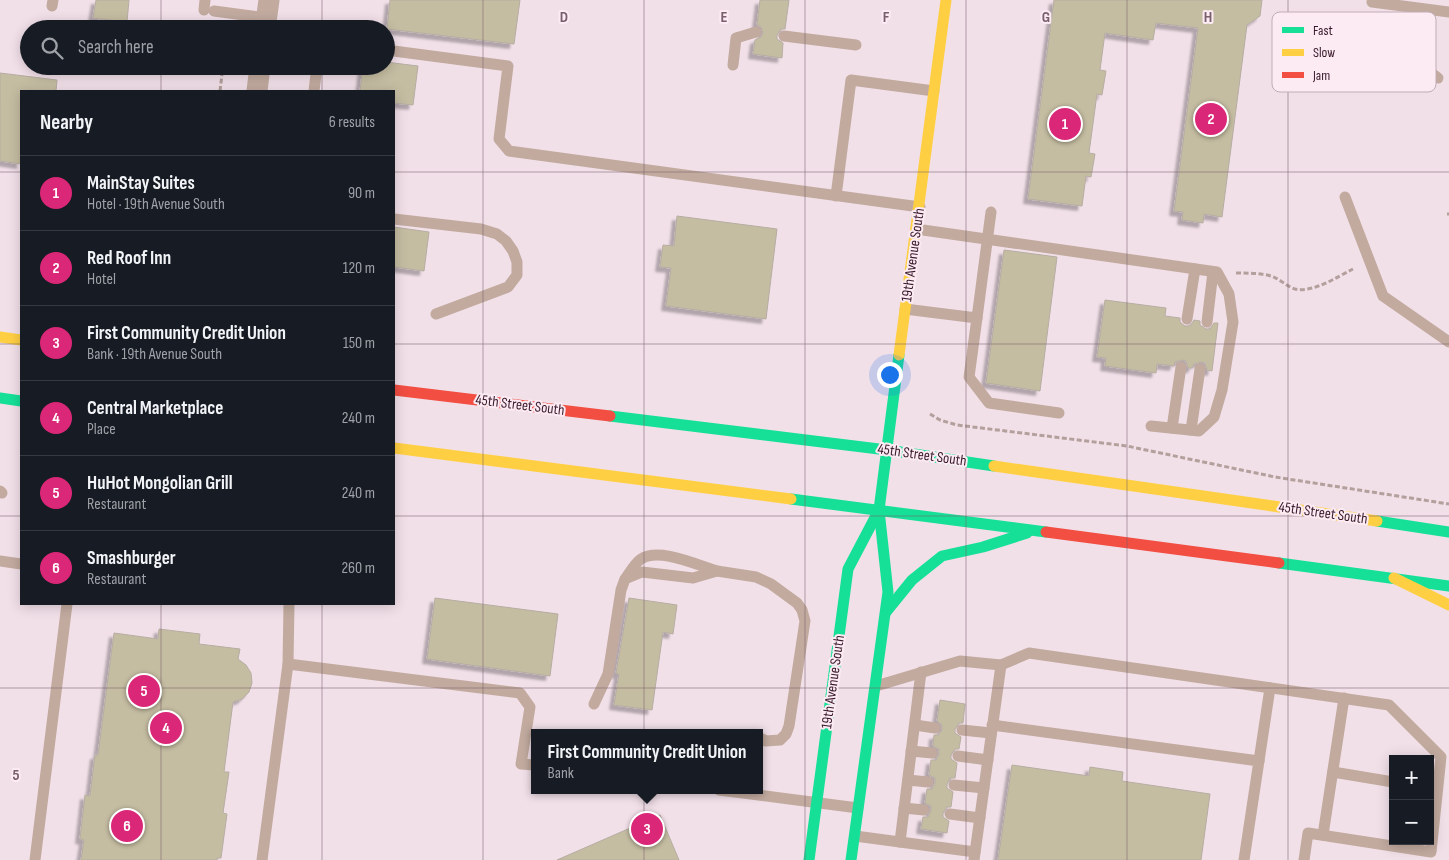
<!DOCTYPE html>
<meta charset="utf-8">
<style>
body{margin:0;font-family:"Sofia Sans Condensed",sans-serif;background:#20242c;color:#f1f3f6}
.controls{position:absolute;right:15px;bottom:15px;display:grid;overflow:hidden;border-radius:0px;box-shadow:0 2px 12px #0003}
.controls button{width:45px;height:45px;display:grid;place-items:center;padding:0;border:0;border-bottom:1px solid #363941;background:#171b24;color:#f1f3f6;font:25px sans-serif}
.you{position:absolute;left:889px;top:374px;width:18px;height:18px;margin:-12px;border:4px solid #fff;border-radius:50%;background:#1a73e8;box-shadow:0 0 0 8px #1a73e833}
.badge{display:grid;place-items:center;width:32px;height:32px;border-radius:50%;background:#db2777;color:#fff;font-size:16px;font-weight:700}
.pin{position:absolute;translate:-50% -50%;border:2px solid #fff;box-shadow:0 1px 5px #0006}
.popup{position:absolute;left:531px;top:729px;width:232px;height:65px;box-sizing:border-box;display:grid;place-content:center;border-radius:0px;background:#171b24;filter:drop-shadow(0 1px 4px #0005);font-size:16px;white-space:nowrap;color:#9ea1a6}
.popup b{font-size:19px;color:#f1f3f6}
.popup::after{content:'';position:absolute;left:50%;top:100%;margin-left:-10px;border:10px solid transparent;border-top-color:#171b24}
.list{margin:0;padding:0;list-style:none}
h2{display:flex;justify-content:space-between;align-items:center;height:65px;margin:0;padding:0 20px;font-size:21px}
h2 small{font-size:16px;font-weight:400;color:#9ea1a6}
.list li{display:grid;grid-template-columns:32px 1fr auto;gap:15px;align-items:center;box-sizing:border-box;height:75px;padding:0 20px;border-top:1px solid #363941}
.list b{display:block;font-size:19px;white-space:nowrap}
.list p{margin:0;font-size:16px;white-space:nowrap;color:#9ea1a6}
.list em{font-size:16px;font-style:normal;color:#9ea1a6}
.icon{flex:none;width:28px;height:28px;fill:none;stroke:currentColor;stroke-width:2;stroke-linecap:round;stroke-linejoin:round}
.map{position:relative;flex:none;width:1449px;height:860px;overflow:hidden}
.search{position:absolute;background:#171b24;box-shadow:0 2px 12px #0003;left:20px;top:20px;width:375px;height:55px;display:flex;align-items:center;gap:12px;box-sizing:border-box;padding:0 18px;border-radius:28px;color:#9ea1a6;font-size:19px}
.panel{position:absolute;background:#171b24;box-shadow:0 2px 12px #0003;left:20px;top:90px;width:375px;height:515px;border-radius:0px}
.map>svg:first-child{display:block}
.building{fill:#c5bda2;stroke:#b6ada2;filter:url(#shadow)}
.lines{fill:none;stroke-linecap:round;stroke-linejoin:round}
.path{stroke:#b39f9c;stroke-width:3;stroke-dasharray:5 2.5;stroke-linecap:butt}
.lane{stroke:#c2aa9f;stroke-width:11}
.street{stroke:#c2aa9f;stroke-width:21}
.fast{stroke:#16e098;stroke-width:11}
.slow{stroke:#ffcf43;stroke-width:11}
.jam{stroke:#f24e42;stroke-width:11}
.grid{fill:none;stroke:#795f6c;stroke-width:1;stroke-opacity:0.55}
.labels{text-anchor:middle;dominant-baseline:central;stroke-width:4;stroke-linejoin:round;paint-order:stroke}
.street-label{font-size:15px;fill:#381929;stroke:#fcebf3}
.key{fill:#fcebf3;stroke:#c1acb6;stroke-width:1}
.key-label{font-size:14px;fill:#381929}
.grid-label{font-size:16px;text-anchor:middle;font-weight:bold;fill:#795f6c;stroke:#fcebf3;stroke-width:4;stroke-linejoin:round;paint-order:stroke}
</style>
<div class="map">
<svg width="1449" height="860" viewBox="0 0 1449 860">
<defs>
<filter id="shadow"><feDropShadow dx="-4.5" dy="4.5" stdDeviation="1" flood-color="#0004"/></filter>
</defs>
<rect width="100%" height="100%" fill="#f2e0e9"/>
<g class="building">
<path d="M96 0H129L127 22 93 18Z"/>
<path d="M390 0H520L514 44 387 29Z"/>
<path d="M760 0H789L785 29H781L777 35V39L783 43 782 58 753 54 755 40 761 37 763 33 761 27 757 25Z"/>
<path d="M1054 0H1262L1260 16 1247 25 1222 217 1204 214 1203 223 1182 220 1183 212 1174 211 1198 28 1156 23 1153 40 1105 33 1100 70 1106 71 1102 95 1097 94 1089 153 1095 154 1091 177 1086 176 1082 206 1028 199Z"/>
<path d="M386 62 418 66 413 105 394 103V91H360L363 66H386Z"/>
<path d="M0 73 57 80 56 91H21V164L0 161Z"/>
<path d="M677 216 777 229 766 319 666 306 671 268 660 267 663 245 674 246Z"/>
<path d="M394 227 429 232 424 271 394 267Z"/>
<path d="M1004 250 1057 257 1040 391 986 383Z"/>
<path d="M1105 300 1166 308 1165 316 1180 318V322L1185 326H1190L1194 320 1200 321V325L1206 329H1210L1214 323H1218L1212 371 1207 370 1205 363 1201 362 1194 364 1192 368H1188L1186 361 1182 360 1175 362 1174 366 1157 364 1156 373 1105 366 1106 358 1097 357Z"/>
<path d="M435 598 558 614 550 676 427 659Z"/>
<path d="M629 598 677 605 673 634 663 632 652 710 614 705 619 674 616 673Z"/>
<path d="M159 629 200 634 199 644 240 649 238 659 246 665 251 673 252 683 249 692 242 699 233 702 224 772H229L223 813 227 814 221 858H217V860H81L84 840 80 839 85 795 90 796 95 755H98L114 633 158 639Z"/>
<path d="M940 700 965 704 963 723H959L955 729V733L961 737 959 749H955L951 755V759L957 763 955 778H950L947 784V788L953 792 951 807H947L943 813V817L949 821 947 833 921 829 923 817H928L931 811V806L925 803 927 789H932L935 783V778L929 775 931 760H936L939 754V749L933 746 934 735H938L942 730V725L937 721Z"/>
<path d="M1012 765 1089 776 1090 767 1123 772 1122 781 1210 794 1201 860H998Z"/>
<path d="M660 815 679 860H557Z"/>
</g>
<g class="lines">
<g class="path">
<path d="M220 91 223 66"/>
<path d="M1447 214H1449"/>
<path d="M1236 273C1248 273 1260 273 1271 276 1280 279 1286 286 1295 289 1313 293 1337 277 1353 269"/>
<path d="M930 414 940 420 957 425 1127 446 1275 477 1449 504"/>
</g>
<g class="lane">
<path d="M1373 0 1372 2 1449 12"/>
<path d="M52 6 53 0"/>
<path d="M204 10 205 0"/>
<path d="M214 11 266 18"/>
<path d="M1370 25 1438 78"/>
<path d="M784 36 856 45"/>
<path d="M386 50 508 66 499 139 509 151 920 207"/>
<path d="M733 65 736 38 756 32"/>
<path d="M314 91 317 66"/>
<path d="M836 196 851 80 934 91"/>
<path d="M1345 197 1383 296 1449 342"/>
<path d="M394 219 481 229 497 234 506 241 513 251 517 262V275L508 287 436 314"/>
<path d="M916 229 1217 272 1229 294 1233 322 1222 390 1214 417 1199 431 1151 426"/>
<path d="M905 309 977 318 991 212"/>
<path d="M977 318 969 377 989 403 1059 413"/>
<path d="M1187 319 1195 269"/>
<path d="M1207 322 1213 272"/>
<path d="M1172 428 1181 367"/>
<path d="M1191 430 1200 369"/>
<path d="M0 491 2 493"/>
<path d="M0 561 21 564"/>
<path d="M626 578C630 572 635 563 641 559 659 547 697 565 717 571"/>
<path d="M288 664 520 693 530 707 521 764 534 765"/>
<path d="M1001 665 1029 653 1389 705 1441 757 1431 852 1308 833 1304 860"/>
<path d="M876 686 960 661 1001 665 974 860"/>
<path d="M594 704 608 674 621 590 625 579 642 572 693 578 717 571 756 577 771 584 797 603 802 610 805 621 789 726 786 734 780 740 766 741 760 738"/>
<path d="M915 725 935 728"/>
<path d="M992 725 1259 761"/>
<path d="M962 730 991 733"/>
<path d="M911 751 932 753"/>
<path d="M958 756 988 760"/>
<path d="M1333 772 1393 782"/>
<path d="M908 780 928 782"/>
<path d="M954 785 984 788"/>
<path d="M719 790 858 808"/>
<path d="M904 808 924 810"/>
<path d="M950 814 980 818"/>
<path d="M1323 835 1344 698"/>
<path d="M855 836 975 852"/>
<path d="M900 842 921 672"/>
<path d="M35 860 67 604"/>
<path d="M262 860 288 664 289 604"/>
<path d="M1244 860 1270 688"/>
</g>
<g class="street">
<path d="M265 29 269 0"/>
<path d="M257 91 260 66"/>
</g>
<g class="fast">
<path d="M0 398 21 401"/>
<path d="M610 416 887 450 994 466"/>
<path d="M791 499 1046 532"/>
<path d="M1377 521 1449 532"/>
<path d="M1279 563 1449 586"/>
<path d="M886 612 912 580 942 556 983 547 1027 533"/>
<path d="M809 860 848 569 879 510"/>
<path d="M851 860 888 592 879 510 899 355"/>
</g>
<g class="slow">
<path d="M0 337 21 340"/>
<path d="M899 355 946 0"/>
<path d="M394 448 791 499"/>
<path d="M994 466 1377 521"/>
<path d="M1394 578 1449 605"/>
</g>
<g class="jam">
<path d="M394 390 610 416"/>
<path d="M1046 532 1279 563"/>
</g>
</g>
<path class="grid" d="M161 0V29M322 0V29M483 0V860M644 0V860M805 0V860M966 0V860M1127 0V860M1288 0V860M161 66V91M322 66V91M0 172H21M394 172H1449M0 344H21M394 344H1449M0 516H21M394 516H1449M161 604V860M322 604V860M0 688H1449"/>
<g class="labels">
<g class="street-label">
<text transform="translate(913 255) rotate(-82)">19th Avenue South</text>
<text transform="translate(520 405) rotate(7)">45th Street South</text>
<text transform="translate(922 455) rotate(8)">45th Street South</text>
<text transform="translate(1323 513) rotate(8)">45th Street South</text>
<text transform="translate(833 682) rotate(-82)">19th Avenue South</text>
</g>
</g>
<rect x="1272" y="12" width="164" height="80" rx="8" class="key"/>
<rect x="1282" y="27" width="22" height="6" fill="#16e098"/>
<rect x="1282" y="49" width="22" height="7" fill="#ffcf43"/>
<rect x="1282" y="72" width="22" height="6" fill="#f24e42"/>
<g class="key-label">
<text x="1313" y="35">Fast</text>
<text x="1313" y="57">Slow</text>
<text x="1313" y="80">Jam</text>
</g>
<g class="grid-label">
<text x="564" y="22">D</text>
<text x="724" y="22">E</text>
<text x="886" y="22">F</text>
<text x="1046" y="22">G</text>
<text x="1208" y="22">H</text>
<text x="16" y="780">5</text>
</g>
</svg>
<div class="controls">
<button>+</button>
<button>−</button>
</div>
<div class="you"></div>
<div class="pin badge" style="left:1065px;top:124px">1</div>
<div class="pin badge" style="left:1211px;top:119px">2</div>
<div class="pin badge" style="left:647px;top:829px">3</div>
<div class="popup"><b>First Community Credit Union</b>Bank</div>
<div class="pin badge" style="left:166px;top:728px">4</div>
<div class="pin badge" style="left:144px;top:691px">5</div>
<div class="pin badge" style="left:127px;top:826px">6</div>
<div class="search"><svg class="icon" aria-label="search" viewBox="0 0 24 24"><circle cx="10" cy="10" r="6"/><path d="M15 15l6 6"/></svg>Search here</div>
<section class="panel">
<h2>Nearby<small>6 results</small></h2>
<ul class="list">
<li><span class="badge">1</span><div><b>MainStay Suites</b><p>Hotel · 19th Avenue South</p></div><em>90 m</em></li>
<li><span class="badge">2</span><div><b>Red Roof Inn</b><p>Hotel</p></div><em>120 m</em></li>
<li><span class="badge">3</span><div><b>First Community Credit Union</b><p>Bank · 19th Avenue South</p></div><em>150 m</em></li>
<li><span class="badge">4</span><div><b>Central Marketplace</b><p>Place</p></div><em>240 m</em></li>
<li><span class="badge">5</span><div><b>HuHot Mongolian Grill</b><p>Restaurant</p></div><em>240 m</em></li>
<li><span class="badge">6</span><div><b>Smashburger</b><p>Restaurant</p></div><em>260 m</em></li>
</ul>
</section>
</div>
